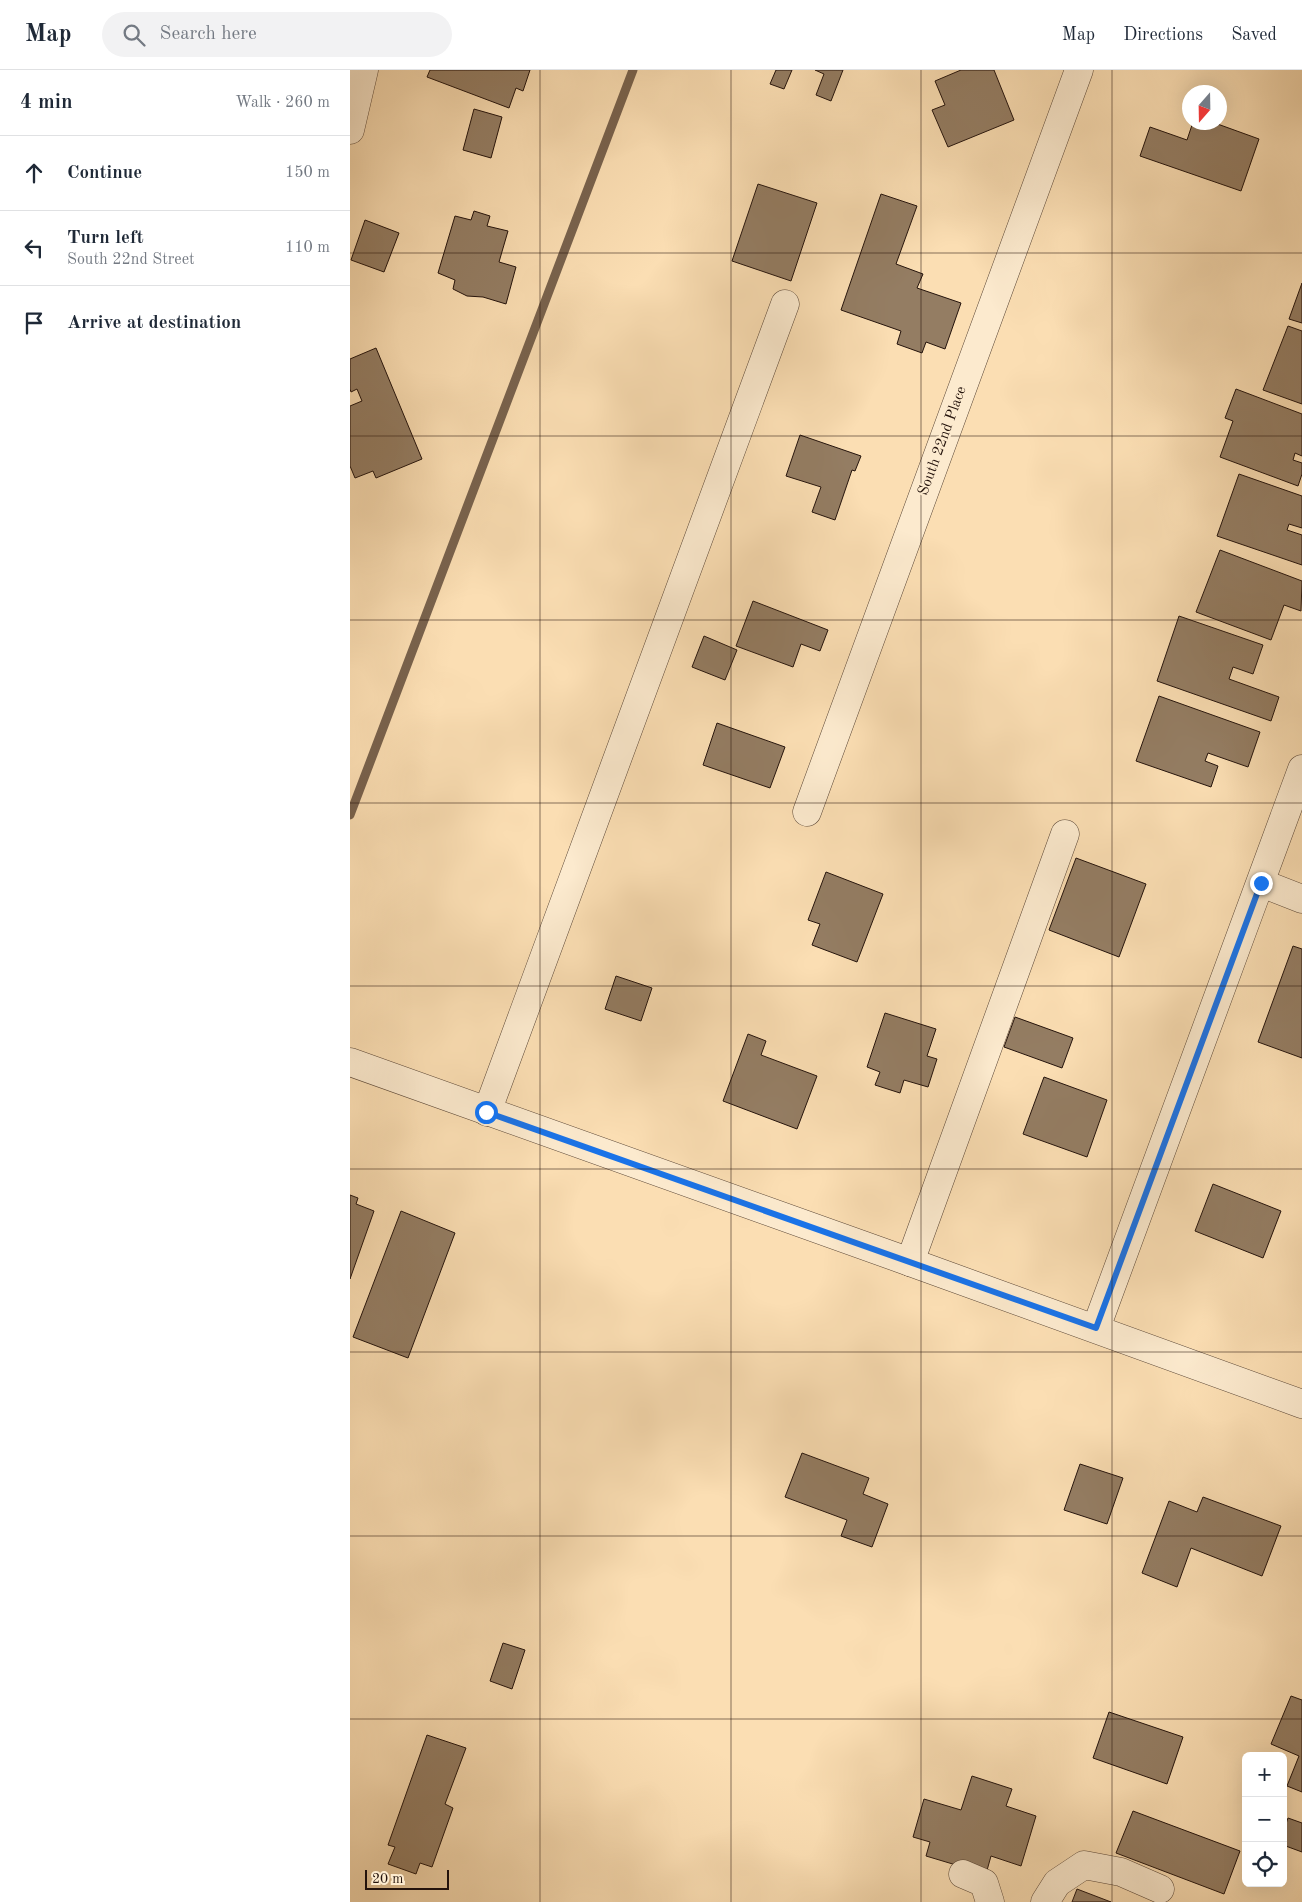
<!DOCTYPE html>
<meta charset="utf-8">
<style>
body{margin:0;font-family:"Old Standard TT",serif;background:#f2f2f3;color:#1f2937}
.controls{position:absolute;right:15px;bottom:15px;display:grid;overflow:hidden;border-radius:8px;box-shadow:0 5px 20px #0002}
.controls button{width:45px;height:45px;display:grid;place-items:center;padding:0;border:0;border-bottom:1px solid #e0e1e3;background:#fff;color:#1f2937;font:25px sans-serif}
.compass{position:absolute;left:832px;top:15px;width:45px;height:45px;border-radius:50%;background:#fff;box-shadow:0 5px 20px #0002;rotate:200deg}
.scale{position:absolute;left:15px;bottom:12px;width:84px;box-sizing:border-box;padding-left:5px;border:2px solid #24130c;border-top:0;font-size:14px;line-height:18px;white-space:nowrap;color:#24130c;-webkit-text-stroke:4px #fceace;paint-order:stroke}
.stop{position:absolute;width:15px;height:15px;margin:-11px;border:4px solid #1a73e8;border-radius:50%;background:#fff}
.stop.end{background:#1a73e8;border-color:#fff;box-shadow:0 1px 5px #0008}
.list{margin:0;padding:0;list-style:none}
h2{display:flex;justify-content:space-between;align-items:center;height:65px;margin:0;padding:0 20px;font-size:21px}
h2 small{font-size:16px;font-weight:400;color:#747a83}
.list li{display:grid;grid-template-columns:32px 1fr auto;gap:15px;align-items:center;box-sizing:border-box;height:75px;padding:0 20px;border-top:1px solid #e0e1e3}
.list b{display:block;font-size:19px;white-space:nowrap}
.list p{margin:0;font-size:16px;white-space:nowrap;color:#747a83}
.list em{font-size:16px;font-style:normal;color:#747a83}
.icon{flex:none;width:28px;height:28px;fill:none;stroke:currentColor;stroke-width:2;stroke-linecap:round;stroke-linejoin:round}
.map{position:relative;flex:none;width:952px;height:1832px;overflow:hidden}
header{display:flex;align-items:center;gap:30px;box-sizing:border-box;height:70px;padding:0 25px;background:#fff;border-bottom:1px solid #e0e1e3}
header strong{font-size:24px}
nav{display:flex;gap:28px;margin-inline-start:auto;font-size:18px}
.search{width:350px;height:45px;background:#f2f2f3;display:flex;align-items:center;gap:12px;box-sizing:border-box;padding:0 18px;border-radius:28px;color:#747a83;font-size:19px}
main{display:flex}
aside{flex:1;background:#fff}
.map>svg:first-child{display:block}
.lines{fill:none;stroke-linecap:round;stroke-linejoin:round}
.stream{stroke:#79634e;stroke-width:9}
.building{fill:#947d63;stroke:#24130c}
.minor-casing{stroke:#5a4636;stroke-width:29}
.minor{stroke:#fceace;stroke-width:28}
.route{stroke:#1a73e8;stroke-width:6}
.grid{fill:none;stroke:#24130c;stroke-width:1;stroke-opacity:0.55}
.labels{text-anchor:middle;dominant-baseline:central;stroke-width:4.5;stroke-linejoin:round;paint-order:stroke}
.street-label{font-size:15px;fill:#24130c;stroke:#fceace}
</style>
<header>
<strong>Map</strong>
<div class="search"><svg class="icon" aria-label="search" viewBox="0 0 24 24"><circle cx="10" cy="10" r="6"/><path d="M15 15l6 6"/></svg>Search here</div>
<nav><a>Map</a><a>Directions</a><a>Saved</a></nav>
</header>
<main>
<aside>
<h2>4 min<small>Walk · 260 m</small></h2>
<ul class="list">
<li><svg class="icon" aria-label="ahead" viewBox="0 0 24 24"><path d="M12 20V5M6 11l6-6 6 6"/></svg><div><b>Continue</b></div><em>150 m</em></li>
<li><svg class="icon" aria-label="left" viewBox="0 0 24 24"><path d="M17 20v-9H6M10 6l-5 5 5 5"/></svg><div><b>Turn left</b><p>South 22nd Street</p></div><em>110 m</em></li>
<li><svg class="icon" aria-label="arrive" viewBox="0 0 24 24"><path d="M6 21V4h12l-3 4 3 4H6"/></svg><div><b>Arrive at destination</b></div></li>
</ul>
</aside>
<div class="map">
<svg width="952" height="1832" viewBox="0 0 952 1832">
<rect width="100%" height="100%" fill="#fbdeb3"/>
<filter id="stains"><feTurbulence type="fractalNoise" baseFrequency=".004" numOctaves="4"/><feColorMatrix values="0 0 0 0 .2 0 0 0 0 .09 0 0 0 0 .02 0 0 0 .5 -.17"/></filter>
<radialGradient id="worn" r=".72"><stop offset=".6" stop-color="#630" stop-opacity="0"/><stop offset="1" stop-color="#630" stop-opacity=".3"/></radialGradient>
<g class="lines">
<path class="stream" d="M0 745 283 0"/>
</g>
<g class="building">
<path d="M80 0H180L173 21 166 18 159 38 77 7Z"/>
<path d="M426 0H442L434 19 420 14Z"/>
<path d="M465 0H493L481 31 466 25 474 4Z"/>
<path d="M611 0H644L664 50 598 77 582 40 595 35 585 11Z"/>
<path d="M124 39 152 47 141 88 113 80Z"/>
<path d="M843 52H862L909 69 891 121 790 86 800 57 837 70Z"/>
<path d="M408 114 467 133 441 211 382 191Z"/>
<path d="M531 124 567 136 546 194 573 204 567 218 611 233 595 279 576 272 572 283 547 274 551 261 491 240Z"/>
<path d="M124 141 140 146 137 156 158 161 149 192 166 197 156 234 133 227 117 226 103 219 105 210 88 203 105 146 121 150Z"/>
<path d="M15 150 49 163 34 202 1 190Z"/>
<path d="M952 213V253L939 249Z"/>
<path d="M938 256 952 261V334L913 320Z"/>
<path d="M26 278 72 389 26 408 23 401 5 408 0 396V336L12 331 7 319 1 322 0 319V289Z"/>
<path d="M886 319 952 344V386L945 383 943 390 952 393V404L948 416 870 387 883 351 875 348Z"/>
<path d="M450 365 511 386 505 401 502 400 485 450 462 442 471 417 436 406Z"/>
<path d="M889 404 952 426V458L939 454 937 460 952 465V495L867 466Z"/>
<path d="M870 480 952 511 951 541 934 535 921 570 846 542Z"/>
<path d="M403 531 478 560 470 581 451 574 443 597 386 576Z"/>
<path d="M829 546 913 575 903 604 883 597 879 609 929 627 921 651 807 611Z"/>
<path d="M354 566 387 580 375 610 342 597Z"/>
<path d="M809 626 910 662 898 697 858 683 855 691 868 696 861 717 786 691Z"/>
<path d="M367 653 435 677 420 718 353 695Z"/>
<path d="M726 788 796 814 769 887 699 860Z"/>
<path d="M476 802 533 824 507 892 462 875 470 854 458 850Z"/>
<path d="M943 876 952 879V988L908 972Z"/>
<path d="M266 906 302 918 291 951 255 939Z"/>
<path d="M535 943 586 959 577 986 587 989 578 1017 554 1010 550 1023 525 1015 530 1002 517 997Z"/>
<path d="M665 947 723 968 712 998 654 977Z"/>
<path d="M398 964 416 971 411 985 467 1006 447 1059 373 1031Z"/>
<path d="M694 1007 757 1030 737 1087 673 1064Z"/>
<path d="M863 1114 931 1141 913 1188 845 1161Z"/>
<path d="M0 1125 8 1128 6 1134 24 1141 0 1209Z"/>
<path d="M51 1141 105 1163 58 1288 3 1267Z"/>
<path d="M452 1383 519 1408 513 1424 538 1434 522 1477 491 1466 497 1450 435 1427Z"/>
<path d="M730 1394 773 1408 757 1454 714 1440Z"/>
<path d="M853 1427 931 1456 912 1506 841 1478 827 1517 792 1503 819 1431 847 1442Z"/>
<path d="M153 1573 175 1580 162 1619 140 1611Z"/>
<path d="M941 1626 952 1630V1722L937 1716 949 1686 921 1674Z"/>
<path d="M759 1642 833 1667 817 1714 743 1688Z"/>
<path d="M77 1665 116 1678 95 1734 103 1738 82 1797 70 1793 66 1804 38 1794 45 1777 38 1775Z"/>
<path d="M622 1706 662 1719 656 1736 686 1746 671 1796 641 1786 636 1804 576 1786 580 1772 563 1767 574 1729 611 1740Z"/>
<path d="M783 1741 890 1781 874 1824 766 1783Z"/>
<path d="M938 1748 952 1753V1782L933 1775V1762Z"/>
<path d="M727 1819 761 1832H722Z"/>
</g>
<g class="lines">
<g class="minor-casing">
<g id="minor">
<path d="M0 60 14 0"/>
<path d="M457 742 729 0"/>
<path d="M911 813 952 829"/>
<path d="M0 992 560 1192 952 1334"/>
<path d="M137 1042 435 234"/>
<path d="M560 1192 715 764"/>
<path d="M746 1258 952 699"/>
<path d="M613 1804 634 1813 640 1832"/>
<path d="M695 1832 707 1813 734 1795 771 1802 810 1819"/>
</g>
</g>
<use href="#minor" class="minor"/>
</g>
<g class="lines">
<path class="route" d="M136 1042 746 1258 911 813"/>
</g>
<path class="grid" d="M190 0V1832M381 0V1832M571 0V1832M762 0V1832M0 183H952M0 366H952M0 550H952M0 733H952M0 916H952M0 1099H952M0 1282H952M0 1466H952M0 1649H952"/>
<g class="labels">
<g class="street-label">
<text transform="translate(593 371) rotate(-70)">South 22nd Place</text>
</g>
</g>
<rect width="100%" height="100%" filter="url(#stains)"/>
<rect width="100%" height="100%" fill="url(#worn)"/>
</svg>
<div class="controls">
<button>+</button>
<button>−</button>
<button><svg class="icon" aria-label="locate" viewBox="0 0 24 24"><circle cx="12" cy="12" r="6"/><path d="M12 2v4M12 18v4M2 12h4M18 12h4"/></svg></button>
</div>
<svg class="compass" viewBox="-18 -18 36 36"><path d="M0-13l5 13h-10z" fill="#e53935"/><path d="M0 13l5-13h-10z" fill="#747a83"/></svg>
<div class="scale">20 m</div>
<div class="stop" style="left:136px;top:1042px"></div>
<div class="stop end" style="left:911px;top:813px"></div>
</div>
</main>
